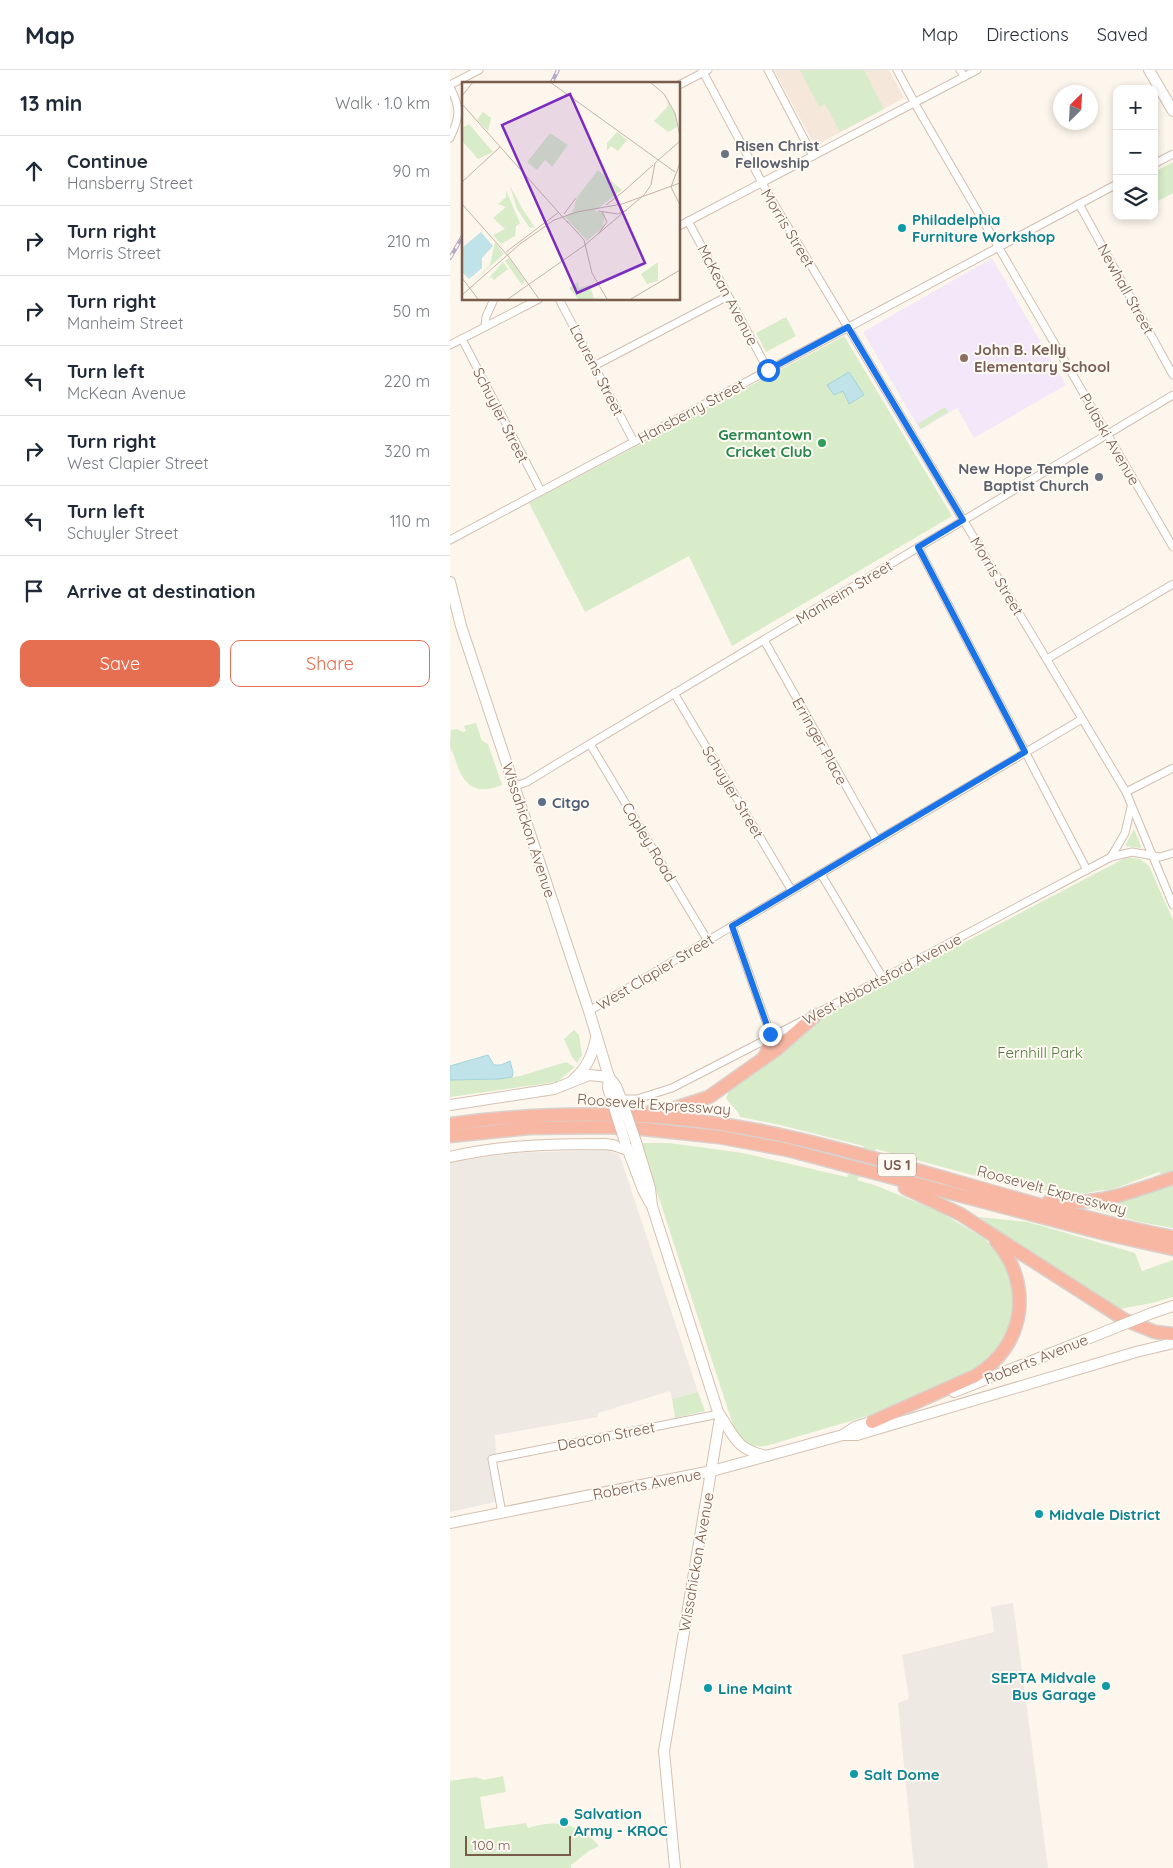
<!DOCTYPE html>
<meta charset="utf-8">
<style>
body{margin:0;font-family:Quicksand,sans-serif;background:#f6f6f7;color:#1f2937}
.controls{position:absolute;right:15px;top:15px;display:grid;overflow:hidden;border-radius:10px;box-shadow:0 2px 8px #0003}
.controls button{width:45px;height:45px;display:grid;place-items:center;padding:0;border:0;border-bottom:1px solid #e0e1e3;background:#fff;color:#1f2937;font:25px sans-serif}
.compass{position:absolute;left:603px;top:15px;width:45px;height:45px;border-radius:50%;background:#fff;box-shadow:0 2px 8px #0003;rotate:24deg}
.scale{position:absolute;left:15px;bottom:12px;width:106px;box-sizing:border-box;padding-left:5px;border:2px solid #7a5c4d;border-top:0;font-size:14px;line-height:18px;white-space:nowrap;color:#7a5c4d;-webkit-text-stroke:4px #fffaf3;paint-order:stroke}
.stop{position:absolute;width:15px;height:15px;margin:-11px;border:4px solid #1a73e8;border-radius:50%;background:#fff}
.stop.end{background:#1a73e8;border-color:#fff;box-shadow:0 1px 5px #0008}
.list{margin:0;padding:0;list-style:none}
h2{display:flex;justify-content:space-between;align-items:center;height:65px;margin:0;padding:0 20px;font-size:21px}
h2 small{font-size:16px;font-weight:400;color:#747a83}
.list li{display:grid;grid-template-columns:32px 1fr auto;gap:15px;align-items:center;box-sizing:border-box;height:70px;padding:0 20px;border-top:1px solid #e0e1e3}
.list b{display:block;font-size:19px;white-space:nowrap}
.list p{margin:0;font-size:16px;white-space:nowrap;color:#747a83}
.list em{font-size:16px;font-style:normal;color:#747a83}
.actions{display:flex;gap:10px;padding:15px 20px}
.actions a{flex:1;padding:11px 0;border:1px solid #e76f51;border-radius:10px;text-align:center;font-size:18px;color:#e76f51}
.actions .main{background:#e76f51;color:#fff}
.icon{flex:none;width:28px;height:28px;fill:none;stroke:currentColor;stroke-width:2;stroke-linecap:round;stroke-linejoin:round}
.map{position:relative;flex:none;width:723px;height:1798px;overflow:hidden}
header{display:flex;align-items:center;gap:30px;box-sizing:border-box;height:70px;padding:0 25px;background:#fff;border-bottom:1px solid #e0e1e3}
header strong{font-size:24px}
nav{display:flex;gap:28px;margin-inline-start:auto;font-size:18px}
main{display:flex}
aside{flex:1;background:#fff}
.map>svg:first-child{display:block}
.residential{fill:#f5e8da}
.industrial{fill:#efe9e4}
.education{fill:#f3e8fa}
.green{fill:#d8ecc9}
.water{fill:#bfe3e8;stroke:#a5d3da}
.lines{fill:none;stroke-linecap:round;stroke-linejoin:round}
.street-casing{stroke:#d1beb0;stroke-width:9}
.secondary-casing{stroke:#d6c0b0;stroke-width:12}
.highway-casing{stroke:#dad1cd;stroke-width:15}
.street{stroke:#fff;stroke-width:7}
.secondary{stroke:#fff;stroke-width:10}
.highway{stroke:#f7b7a3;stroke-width:12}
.rail-casing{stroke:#b9a8c9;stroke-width:4}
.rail{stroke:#fffaf3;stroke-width:2;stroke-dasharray:5.5;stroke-linecap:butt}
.secondary-bridge-casing{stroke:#d6c0b0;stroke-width:12;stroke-linecap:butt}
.secondary-bridge{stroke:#fff;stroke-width:10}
.route{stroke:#1a73e8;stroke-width:6}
.worship-dot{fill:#6b7280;stroke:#fffaf3;stroke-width:2}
.culture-dot{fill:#0f9aa8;stroke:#fffaf3;stroke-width:2}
.education-dot{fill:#8d6e63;stroke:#fffaf3;stroke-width:2}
.leisure-dot{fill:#2e9e5b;stroke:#fffaf3;stroke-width:2}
.service-dot{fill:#5c6f8a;stroke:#fffaf3;stroke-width:2}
.labels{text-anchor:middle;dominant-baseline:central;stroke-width:4;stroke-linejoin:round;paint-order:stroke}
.shield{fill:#fffaf3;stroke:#a28b7f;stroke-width:1}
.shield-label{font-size:14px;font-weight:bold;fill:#7a5c4d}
.worship-label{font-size:15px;font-weight:bold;fill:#5b616d;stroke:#fffaf3;text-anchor:start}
.culture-label{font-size:15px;font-weight:bold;fill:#0d838f;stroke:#fffaf3;text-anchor:start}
.street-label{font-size:15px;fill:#7a5c4d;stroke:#fffaf3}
.education-label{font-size:15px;font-weight:bold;fill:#785e54;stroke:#fffaf3;text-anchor:start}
.leisure-label{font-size:15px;font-weight:bold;fill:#27864d;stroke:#fffaf3;text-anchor:end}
.service-label{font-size:15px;font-weight:bold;fill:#4e5e75;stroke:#fffaf3;text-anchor:start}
.park-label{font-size:15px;fill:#537a41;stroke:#fffaf3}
.inset-road{fill:none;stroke:#c5b3a7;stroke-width:1}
.view{fill:#7b2cbf;fill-opacity:0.15;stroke:#7b2cbf;stroke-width:2.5}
.inset-edge{fill:none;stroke:#7a5c4d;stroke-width:2.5}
</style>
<header>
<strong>Map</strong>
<nav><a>Map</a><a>Directions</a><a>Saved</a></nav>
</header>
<main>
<aside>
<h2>13 min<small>Walk · 1.0 km</small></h2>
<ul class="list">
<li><svg class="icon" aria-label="ahead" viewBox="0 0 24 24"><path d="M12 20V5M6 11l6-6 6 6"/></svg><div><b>Continue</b><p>Hansberry Street</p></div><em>90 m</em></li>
<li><svg class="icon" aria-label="right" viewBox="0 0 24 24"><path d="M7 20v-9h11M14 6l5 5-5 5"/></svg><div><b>Turn right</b><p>Morris Street</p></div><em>210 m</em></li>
<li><svg class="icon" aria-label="right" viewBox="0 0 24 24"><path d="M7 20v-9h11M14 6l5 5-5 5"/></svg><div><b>Turn right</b><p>Manheim Street</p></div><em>50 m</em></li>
<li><svg class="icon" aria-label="left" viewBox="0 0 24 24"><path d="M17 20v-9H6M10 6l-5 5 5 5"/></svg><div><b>Turn left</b><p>McKean Avenue</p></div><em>220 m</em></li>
<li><svg class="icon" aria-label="right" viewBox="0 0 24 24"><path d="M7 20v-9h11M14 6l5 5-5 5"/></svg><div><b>Turn right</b><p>West Clapier Street</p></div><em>320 m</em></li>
<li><svg class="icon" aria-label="left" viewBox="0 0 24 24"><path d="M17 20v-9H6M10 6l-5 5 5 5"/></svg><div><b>Turn left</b><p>Schuyler Street</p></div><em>110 m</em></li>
<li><svg class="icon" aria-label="arrive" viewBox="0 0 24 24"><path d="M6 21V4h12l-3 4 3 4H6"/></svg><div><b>Arrive at destination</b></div></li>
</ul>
<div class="actions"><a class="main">Save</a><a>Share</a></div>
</aside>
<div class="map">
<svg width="723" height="1798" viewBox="0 0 723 1798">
<rect width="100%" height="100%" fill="#fdf6ec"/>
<path class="residential" d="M324 0H439L454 28 365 76Z"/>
<g class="industrial">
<path d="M159 1080 169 1085 172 1092 248 1322 222 1329 220 1321 148 1343V1347L45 1365 46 1384 39 1385 45 1432 0 1442V1092L64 1083Z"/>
<path d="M563 1533 598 1798H464L448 1633 459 1629 452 1585 544 1562 541 1537Z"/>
</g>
<path class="education" d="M542 188 616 315 524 368 507 338 470 360 413 262Z"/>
<g class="green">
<path d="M350 0H414L434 39 390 62 375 34 369 37Z"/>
<path d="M723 92V123L706 132 704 128V102Z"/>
<path d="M336 247 346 266 316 282 306 263Z"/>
<path d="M394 266 502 446 282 576 239 486 135 542 79 433Z"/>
<path d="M495 337 498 342 471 359 468 354Z"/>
<path d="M26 653 32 671 38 674 52 715C22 727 12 712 4 686 3 683 1 679 0 676 0 670 1 665 1 660L7 659 13 662 16 661 14 656Z"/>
<path d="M684 759 691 776V778L675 776Z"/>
<path d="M677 787 690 789 699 796 723 850V1101L712 1105 709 1102 658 1121 653 1120 632 1124 617 1122 615 1123 602 1122 556 1111 537 1109 426 1079 407 1110 427 1116 488 1141 535 1169 556 1195 565 1216 560 1264 526 1302 431 1342 316 1376C301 1378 294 1372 285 1361L191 1073H219L293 1083 397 1107 414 1076 326 1054 290 1047C287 1037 279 1036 276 1027L282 1017 378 944Z"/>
<path d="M124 960 129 965 132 985 127 993 122 987 114 969Z"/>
<path d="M116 992 125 997 107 1012 0 1027V1010L50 1009 70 1006Z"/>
<path d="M723 1114V1158L690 1152 640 1138Z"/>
<path d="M529 1147 578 1152 685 1183 692 1201 723 1190V1227L702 1233 670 1239 554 1166Z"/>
<path d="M248 1322 255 1341 225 1348 222 1329Z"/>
<path d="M53 1706 56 1722 30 1727 35 1759 76 1753 78 1758C106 1749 130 1753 149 1776L139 1781 121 1795V1798H0V1711L26 1707 34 1710Z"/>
</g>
<g class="water">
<path d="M399 302 414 325 399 334 393 321 384 325 377 315Z"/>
<path d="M38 985 44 995H51L60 991 63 1002 62 1007 50 1009 0 1010V996Z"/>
</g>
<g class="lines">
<g class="street-casing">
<g id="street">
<path d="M252 0 317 122 676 722 723 835"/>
<path d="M318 0 363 86"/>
<path d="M447 0 468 39 723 477"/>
<path d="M510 0 514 7"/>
<path d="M0 15 29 0"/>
<path d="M229 15 258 0"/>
<path d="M0 17C11 38 10 47 0 68"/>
<path d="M704 94 723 84"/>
<path d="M629 134 723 305"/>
<path d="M238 151 318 300"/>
<path d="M229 156 527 0"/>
<path d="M109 229 184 372"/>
<path d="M35 257 36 247 44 229"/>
<path d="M12 269 91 421"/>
<path d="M0 275 89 229"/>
<path d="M144 296 278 226"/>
<path d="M0 470 667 114"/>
<path d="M468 477 637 800"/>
<path d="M314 570 427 771"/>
<path d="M597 589 723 514"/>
<path d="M224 623 342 821"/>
<path d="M140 674 258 871"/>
<path d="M65 716 77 712 108 693 723 325"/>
<path d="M676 722 723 698"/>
<path d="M661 787 675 763 681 737"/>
<path d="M371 804 433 908"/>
<path d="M282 856 319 960 320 968"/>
<path d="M139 941 632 649"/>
<path d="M364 945 661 787 682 782 710 787 723 783"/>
<path d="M171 1029H187L222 1018 352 951"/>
<path d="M52 1443 42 1389 269 1344"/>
</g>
</g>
<g class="secondary-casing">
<g id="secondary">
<path d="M699 0 723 41"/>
<path d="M0 512 11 556 139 941 159 1007 158 1018 163 1034"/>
<path d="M159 1007 166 1016 173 1034"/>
<path d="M124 1009C137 998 143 984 146 968"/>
<path d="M0 1035 104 1019 139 1005 159 1007"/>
<path d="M186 1072 200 1118 202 1136 270 1348 214 1681 225 1798"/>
<path d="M176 1075 193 1120 200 1133"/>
<path d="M0 1087C51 1075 102 1074 154 1074L163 1075 178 1080"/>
<path d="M702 1243 723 1236"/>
<path d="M504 1322 657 1261"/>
<path d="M270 1345C285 1368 287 1380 317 1386"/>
<path d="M393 1365H407L686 1282 723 1273"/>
<path d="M0 1453 262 1401 393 1365 405 1357 427 1350"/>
</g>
</g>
<g class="highway-casing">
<g id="highway">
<path d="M313 989 317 982 320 968"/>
<path d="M200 1042 222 1039 259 1027 327 979 366 945"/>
<path d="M0 1054C111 1039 225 1041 335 1066 426 1086 515 1115 605 1139 644 1149 683 1160 723 1167"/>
<path d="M0 1066 79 1058 157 1057 193 1059 269 1067 338 1080 656 1164 723 1179"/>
<path d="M455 1118 510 1144 675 1250 705 1262 723 1264"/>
<path d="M599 1131C649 1136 677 1123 723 1108"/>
<path d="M422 1352 525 1306C575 1277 584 1214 546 1171"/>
</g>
</g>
<use href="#street" class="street"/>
<use href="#secondary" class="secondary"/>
<use href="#highway" class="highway"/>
<g class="rail-casing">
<g id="rail">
<path d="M101 14 108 0"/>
<path d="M0 188 14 164"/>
</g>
</g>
<use href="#rail" class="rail"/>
<g class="secondary-bridge-casing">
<g id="secondary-bridge">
<path d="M163 1034 175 1072"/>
<path d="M173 1034 186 1072"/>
<path d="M657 1261 702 1243"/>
</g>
</g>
<use href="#secondary-bridge" class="secondary-bridge"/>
</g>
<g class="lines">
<path class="route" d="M318 300 398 257 513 450 468 477 575 682 282 856 320 964"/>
</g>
<g class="worship-dot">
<circle cx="275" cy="84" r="5"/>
<circle cx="649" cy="407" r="5"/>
</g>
<g class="culture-dot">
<circle cx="452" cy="158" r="5"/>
<circle cx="589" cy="1444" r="5"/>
<circle cx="656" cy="1616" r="5"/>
<circle cx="258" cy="1618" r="5"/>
<circle cx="404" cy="1704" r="5"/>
<circle cx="114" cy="1752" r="5"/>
</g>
<circle class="education-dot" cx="514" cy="288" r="5"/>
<circle class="leisure-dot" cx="372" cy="373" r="5"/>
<circle class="service-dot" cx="92" cy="732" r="5"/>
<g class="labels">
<rect class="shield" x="428" y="1083.5" width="38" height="23" rx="4"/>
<g class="shield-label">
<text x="447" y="1095">US 1</text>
</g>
<g class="worship-label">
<text x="285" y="75">Risen Christ<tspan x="285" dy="17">Fellowship</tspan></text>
<text x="639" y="398" text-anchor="end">New Hope Temple<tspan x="639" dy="17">Baptist Church</tspan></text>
</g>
<g class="culture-label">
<text x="462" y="149">Philadelphia<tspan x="462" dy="17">Furniture Workshop</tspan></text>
<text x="599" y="1444">Midvale District</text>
<text x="646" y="1607" text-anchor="end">SEPTA Midvale<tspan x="646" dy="17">Bus Garage</tspan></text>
<text x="268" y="1618">Line Maint</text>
<text x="414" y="1704">Salt Dome</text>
<text x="124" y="1743">Salvation<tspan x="124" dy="17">Army - KROC</tspan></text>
</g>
<g class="street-label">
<text transform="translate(338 158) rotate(59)">Morris Street</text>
<text transform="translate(676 219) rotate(61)">Newhall Street</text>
<text transform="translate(278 225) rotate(62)">McKean Avenue</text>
<text transform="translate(147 300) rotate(63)">Laurens Street</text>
<text transform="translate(241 341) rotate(-28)">Hansberry Street</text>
<text transform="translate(51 345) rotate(63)">Schuyler Street</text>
<text transform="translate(660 369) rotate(60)">Pulaski Avenue</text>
<text transform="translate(547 506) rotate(59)">Morris Street</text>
<text transform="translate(394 522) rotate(-31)">Manheim Street</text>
<text transform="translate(370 671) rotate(61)">Erringer Place</text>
<text transform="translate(283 722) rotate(59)">Schuyler Street</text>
<text transform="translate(79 760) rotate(72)">Wissahickon Avenue</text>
<text transform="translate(199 772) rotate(59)">Copley Road</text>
<text transform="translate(205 902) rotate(-31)">West Clapier Street</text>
<text transform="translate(432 909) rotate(-28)">West Abbottsford Avenue</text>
<text transform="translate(204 1034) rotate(4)">Roosevelt Expressway</text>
<text transform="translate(602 1120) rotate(15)">Roosevelt Expressway</text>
<text transform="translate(586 1289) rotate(-22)">Roberts Avenue</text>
<text transform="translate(156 1366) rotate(-11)">Deacon Street</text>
<text transform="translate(197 1414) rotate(-11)">Roberts Avenue</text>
<text transform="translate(246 1492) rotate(-80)">Wissahickon Avenue</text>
</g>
<g class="education-label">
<text x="524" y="279">John B. Kelly<tspan x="524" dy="17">Elementary School</tspan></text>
</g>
<g class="leisure-label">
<text x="362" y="364">Germantown<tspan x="362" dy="17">Cricket Club</tspan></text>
</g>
<g class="service-label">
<text x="102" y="732">Citgo</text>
</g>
<g class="park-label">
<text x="590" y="982">Fernhill Park</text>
</g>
</g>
<g transform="translate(12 12)">
<rect width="218" height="218" fill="#fdf6ec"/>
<path d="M205 19 213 32 215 45 206 50 192 39 206 24ZM21 30 29 36 26 49 15 38ZM7 42 31 70 29 71 16 77 0 59V46ZM155 50 165 58 156 69 149 64 145 69V61ZM88 51 106 63 90 85 83 78 75 88 65 80ZM136 88 160 108 133 129 143 132 141 145 125 159 103 135 111 129 115 115ZM48 104 60 126 73 146 67 145 55 127ZM44 108 58 141 54 144 53 154 39 162 31 153 43 147 31 136 44 125 36 122 44 115ZM33 160 42 172 12 199 28 183ZM47 176 63 199 60 203 43 179ZM41 180 46 187 32 198 29 195 25 198ZM196 180V199L185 202 179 192ZM116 200 117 206 128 203 132 217 141 213 134 217H116L107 206Z" fill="#d8ecc9"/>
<path d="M19 150 31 164 20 176V186L7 197 0 190V166Z" fill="#bfe3e8"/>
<path class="inset-road" d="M88 0 213 90M188 0 202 12 213 31 218 54M0 14 11 0M0 22 106 141M218 81 209 105 218 123M0 100 38 65M162 109 191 83M0 122 47 175 77 217M144 123 162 109M136 129 156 132 165 128M102 132 114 116M105 139 122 158 130 191 145 217M136 152 145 140 140 130M44 170 97 130M0 196 16 217M0 213 58 162 92 138 115 130 160 122 218 101M46 217 123 163 182 113 189 103 193 81 218 59M169 217 218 188"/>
<path class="view" d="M108 12 183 181 115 211 40 43Z"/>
<rect width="218" height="218" class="inset-edge"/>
</g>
</svg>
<div class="controls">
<button>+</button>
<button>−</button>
<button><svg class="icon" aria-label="layers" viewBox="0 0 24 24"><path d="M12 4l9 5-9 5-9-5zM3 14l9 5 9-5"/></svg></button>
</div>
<svg class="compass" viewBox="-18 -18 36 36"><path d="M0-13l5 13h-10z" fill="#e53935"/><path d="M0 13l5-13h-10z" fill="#747a83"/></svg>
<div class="scale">100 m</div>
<div class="stop" style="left:318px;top:300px"></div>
<div class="stop end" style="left:320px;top:964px"></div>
</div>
</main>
